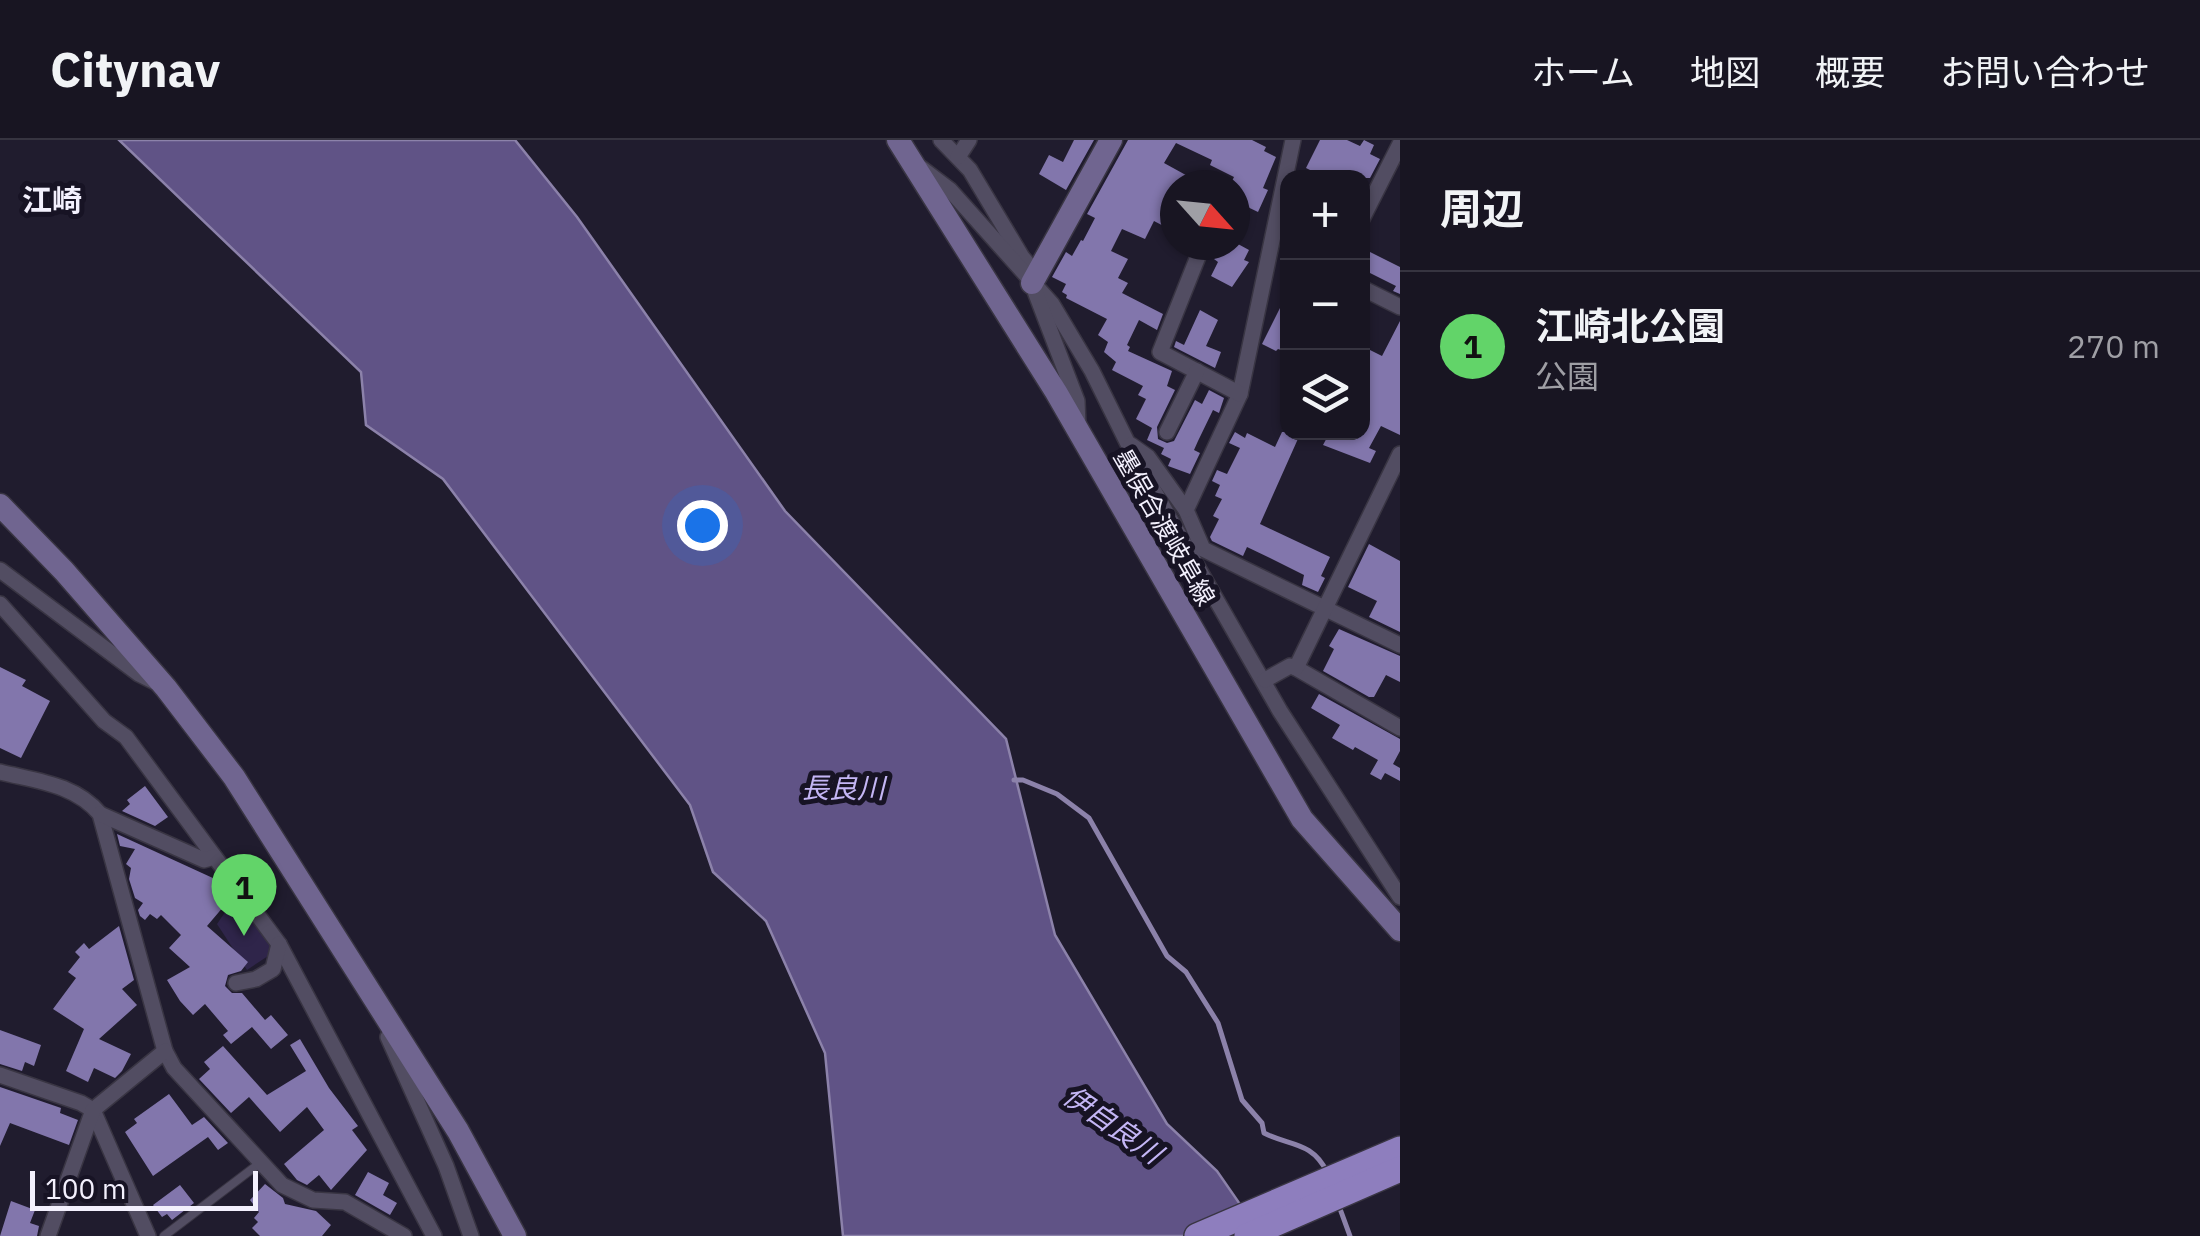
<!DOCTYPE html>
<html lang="ja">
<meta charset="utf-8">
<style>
body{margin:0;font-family:"IBM Plex Sans","Noto Sans JP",sans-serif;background:#25222f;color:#f1f3f6}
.controls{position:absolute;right:30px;top:30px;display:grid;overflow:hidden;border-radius:20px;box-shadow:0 2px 8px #0004}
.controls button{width:90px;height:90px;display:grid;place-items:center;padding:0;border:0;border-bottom:2px solid #363440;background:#181522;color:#f1f3f6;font:50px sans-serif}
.compass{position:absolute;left:1160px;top:30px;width:90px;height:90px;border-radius:50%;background:#181522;box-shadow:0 2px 8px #0004;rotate:117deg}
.scale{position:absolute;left:30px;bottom:25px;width:228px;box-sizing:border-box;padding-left:10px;border:5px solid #f3f0fd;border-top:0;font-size:28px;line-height:35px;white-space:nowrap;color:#f3f0fd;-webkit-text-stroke:8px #171324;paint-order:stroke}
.you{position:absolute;left:702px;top:385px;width:35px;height:35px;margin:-25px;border:8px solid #fff;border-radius:50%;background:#1a73e8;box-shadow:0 0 0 15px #1a73e833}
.badge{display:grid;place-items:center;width:65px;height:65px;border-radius:50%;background:#62d469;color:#111;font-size:32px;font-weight:700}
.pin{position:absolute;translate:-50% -82px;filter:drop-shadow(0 2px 5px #0008)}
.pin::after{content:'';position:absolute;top:52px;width:35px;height:30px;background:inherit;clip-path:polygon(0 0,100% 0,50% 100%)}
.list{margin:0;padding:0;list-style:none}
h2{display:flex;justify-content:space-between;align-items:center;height:130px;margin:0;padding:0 40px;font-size:42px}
h2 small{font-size:32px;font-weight:400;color:#9f9fa5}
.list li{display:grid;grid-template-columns:65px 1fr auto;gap:30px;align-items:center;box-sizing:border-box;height:150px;padding:0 40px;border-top:2px solid #363440}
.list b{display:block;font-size:38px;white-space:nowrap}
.list p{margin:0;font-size:32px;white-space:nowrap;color:#9f9fa5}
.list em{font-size:32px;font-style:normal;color:#9f9fa5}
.icon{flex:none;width:55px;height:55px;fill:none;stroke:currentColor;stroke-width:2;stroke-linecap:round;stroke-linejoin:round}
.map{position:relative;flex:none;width:1400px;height:1096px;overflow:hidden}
header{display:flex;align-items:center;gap:60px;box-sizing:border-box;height:140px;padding:0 50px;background:#181522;border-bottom:2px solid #363440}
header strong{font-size:48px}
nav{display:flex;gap:55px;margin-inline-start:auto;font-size:35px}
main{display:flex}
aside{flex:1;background:#181522}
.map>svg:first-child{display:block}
.green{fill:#2f254a}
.water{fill:#605386;stroke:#8c82aa;stroke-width:2.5}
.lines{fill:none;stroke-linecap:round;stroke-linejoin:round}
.stream{stroke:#8c82aa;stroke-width:5}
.building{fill:#8276ac}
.lane-casing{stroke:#393543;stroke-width:10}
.street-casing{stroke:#393543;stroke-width:18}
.secondary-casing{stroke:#393543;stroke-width:25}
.primary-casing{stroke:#393543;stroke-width:28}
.lane{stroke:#524d62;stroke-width:8}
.street{stroke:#524d62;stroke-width:15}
.secondary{stroke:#706590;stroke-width:22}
.primary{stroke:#8e7ebe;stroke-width:25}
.labels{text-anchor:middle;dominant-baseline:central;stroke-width:10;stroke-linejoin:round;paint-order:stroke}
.street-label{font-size:25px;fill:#f3f0fd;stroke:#171324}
.water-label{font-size:28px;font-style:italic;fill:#c4b6f5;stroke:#171324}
.quarter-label{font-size:30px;font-weight:bold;fill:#f3f0fd;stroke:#171324}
</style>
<header>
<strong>Citynav</strong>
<nav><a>ホーム</a><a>地図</a><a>概要</a><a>お問い合わせ</a></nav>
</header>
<main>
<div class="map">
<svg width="1400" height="1096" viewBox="0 0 1400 1096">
<rect width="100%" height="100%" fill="#201c2e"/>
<path class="green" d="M234 759 273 807 268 816 247 830 217 784Z"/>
<path class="water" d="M119 0H515L577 77 785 371 1006 599 1055 795 1167 984 1217 1031 1262 1096H843L825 913 766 781 713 732 690 665 443 339 366 285 361 232Z"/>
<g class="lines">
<g class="stream">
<path d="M1014 640H1023L1057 654 1089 678 1167 816 1186 832 1218 883 1242 960 1262 983 1264 993C1289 1006 1312 1001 1327 1032"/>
<path d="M1339 1066 1350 1096"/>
</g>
</g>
<g class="building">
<path d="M1074 0H1094L1066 50 1039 34 1049 15 1063 22Z"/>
<path d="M1128 0H1252L1266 7 1264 11 1276 17 1263 48 1268 50 1258 72 1235 61V45H1230L1234 37 1210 25 1212 20 1176 3 1164 23 1204 45H1175V92L1154 81 1145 99 1122 89 1111 111 1128 119 1118 138 1128 143 1122 153 1163 174 1157 190 1139 180 1127 205 1130 207 1128 211 1172 231 1167 246 1175 250 1157 287 1158 299 1167 303 1174 301 1195 260 1202 264 1209 250 1224 258 1219 273 1213 270 1198 301 1194 310 1200 313 1190 334 1168 326 1171 319 1161 314 1164 308 1147 300 1152 288 1136 279 1146 259 1138 255 1143 246 1112 230 1116 222 1104 212 1108 202 1098 195 1107 179 1066 158 1067 155 1062 152 1066 144 1052 137 1066 112 1072 116 1081 100 1083 101 1095 78 1087 74Z"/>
<path d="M1320 0H1347L1360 6 1364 0 1374 5 1370 14 1380 19 1370 38H1326L1306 28Z"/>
<path d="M1238 104 1249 110 1244 120 1249 122 1232 147 1211 136 1218 122 1210 116 1212 105Z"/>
<path d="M1362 108 1400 127V154L1393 151 1396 146 1362 129Z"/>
<path d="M1288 152V203L1284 211 1278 209 1276 211 1262 204Z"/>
<path d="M1200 170 1218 180 1206 206 1221 212 1215 228 1174 207 1176 201 1184 205Z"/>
<path d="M1400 181V295L1381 286 1369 308 1376 311 1370 323 1323 305 1330 292H1362V206L1382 216Z"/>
<path d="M1235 292 1245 298 1247 293 1275 307 1282 292H1301L1260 384 1330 417 1321 436 1325 438 1318 452 1302 445 1304 435 1270 418 1247 407 1243 416 1212 401 1210 397 1219 379 1213 376 1222 359 1215 356 1220 345 1212 341 1217 330 1227 334 1240 308 1229 303Z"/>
<path d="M1369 404 1400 421V492L1369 477 1377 461 1348 447Z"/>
<path d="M1339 489 1400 516V542L1386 535 1374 557H1369L1323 531 1334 509 1329 506Z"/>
<path d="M0 527 26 540 22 546 50 561 21 618 0 608Z"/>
<path d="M1319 554 1400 599V611L1393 624 1400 628V641L1385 633 1381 640 1370 634 1378 620 1355 607 1353 610 1332 598 1340 585 1311 568Z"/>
<path d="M145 646 168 677 155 686 122 671 130 664 127 660Z"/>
<path d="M117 694 215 739 212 744 230 759 207 786 248 822 241 831 228 835 225 846 232 853H242L265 880 271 875 288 895 271 909 252 887 231 904 223 895 228 891 205 864 193 875 180 861 167 840 190 827 169 808 181 795 161 775 157 779 150 774 145 780 140 776 138 770 143 763 135 758 129 739 131 728 126 724 135 709 120 706Z"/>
<path d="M119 786 134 840 122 849 137 865 99 899 131 914 122 931 115 938 94 928 88 942 66 931 84 889 53 869 76 838 68 832 80 817 75 812 84 803 89 809Z"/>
<path d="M0 890 41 905 34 926 25 922 22 931 0 924Z"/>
<path d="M300 899 329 948 358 986 352 990 367 1010 331 1050 319 1035 307 1045 297 1040 284 1024 324 990 307 967 280 992 249 957 231 973 199 939 210 929 204 922 223 906 267 955 306 931 290 905Z"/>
<path d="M0 947 61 968 60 973 78 980 69 1005 10 983 0 1006Z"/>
<path d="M169 954 192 985 204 977 228 1003 218 1010 208 997 153 1036 125 992 137 983 134 979Z"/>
<path d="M368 1032 389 1043 383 1055 397 1063 390 1075 355 1055Z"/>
<path d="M265 1044 283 1058 285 1064 316 1071 331 1085 322 1096H260L252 1088 258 1082 254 1078 259 1072 250 1060Z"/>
<path d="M180 1045 194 1063 172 1080 167 1074 162 1077 153 1065Z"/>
<path d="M11 1061 35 1070 30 1083 39 1086 37 1096H0Z"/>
</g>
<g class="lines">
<g class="lane-casing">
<path id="lane" d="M164 1096 260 1023"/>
</g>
<g class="street-casing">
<g id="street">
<path d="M941 0 970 30 1022 117 1037 135"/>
<path d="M1293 0 1240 254 1186 370 1203 409 1400 505"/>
<path d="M958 17 969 0"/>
<path d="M921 28 950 50 1052 164 1092 231 1135 318 1280 571 1400 757"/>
<path d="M1362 79 1400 4"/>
<path d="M1201 109 1160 212 1240 254"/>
<path d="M1033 146 1077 261 1078 285"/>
<path d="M1362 148 1400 167"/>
<path d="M1167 292 1197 231"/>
<path d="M1131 305 1148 317 1186 370"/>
<path d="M0 430 139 534 155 542"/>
<path d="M0 464 104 581 126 597 279 804 434 1096"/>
<path d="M1296 528 1400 588"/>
<path d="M1265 540 1290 526 1296 528 1400 314"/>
<path d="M0 632C36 641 75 644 100 674L165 911 174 928 282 1045 313 1060 345 1062 404 1096"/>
<path d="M100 674 204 720 214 717"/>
<path d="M236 843 256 839 273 829 279 804"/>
<path d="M388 897 446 1026 471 1096"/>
<path d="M0 935 81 963 93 970 148 1096"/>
<path d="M48 1096 93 970 165 911"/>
</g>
</g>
<g class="secondary-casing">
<g id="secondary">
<path d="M898 0 1056 252 1302 679 1400 790"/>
<path d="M1032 143 1111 0"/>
<path d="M0 365 64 431 166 548 234 637 458 991 515 1096"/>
</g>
</g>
<g class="primary-casing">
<g id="primary">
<path d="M1197 1096 1400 1009"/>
<path d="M1247 1096 1400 1029"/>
</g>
</g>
<use href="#lane" class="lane"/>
<use href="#street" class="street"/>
<use href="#secondary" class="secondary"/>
<use href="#primary" class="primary"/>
</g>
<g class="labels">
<g class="street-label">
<text transform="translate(1165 387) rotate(60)">墨俣合渡岐阜線</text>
</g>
<g class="water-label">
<text x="843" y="647">長良川</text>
<text transform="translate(1113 984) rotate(35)">伊自良川</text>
</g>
<g class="quarter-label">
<text x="52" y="59">江崎</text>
</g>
</g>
</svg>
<div class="controls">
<button>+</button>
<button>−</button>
<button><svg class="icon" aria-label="layers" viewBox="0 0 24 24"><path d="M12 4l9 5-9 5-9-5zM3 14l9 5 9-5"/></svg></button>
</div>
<svg class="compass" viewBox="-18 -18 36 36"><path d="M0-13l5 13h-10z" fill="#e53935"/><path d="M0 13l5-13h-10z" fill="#9f9fa5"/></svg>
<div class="scale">100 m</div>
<div class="you"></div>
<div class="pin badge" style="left:244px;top:796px">1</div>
</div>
<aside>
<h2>周辺<small></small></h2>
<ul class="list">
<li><span class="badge">1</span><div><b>江崎北公園</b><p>公園</p></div><em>270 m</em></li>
</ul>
</aside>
</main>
